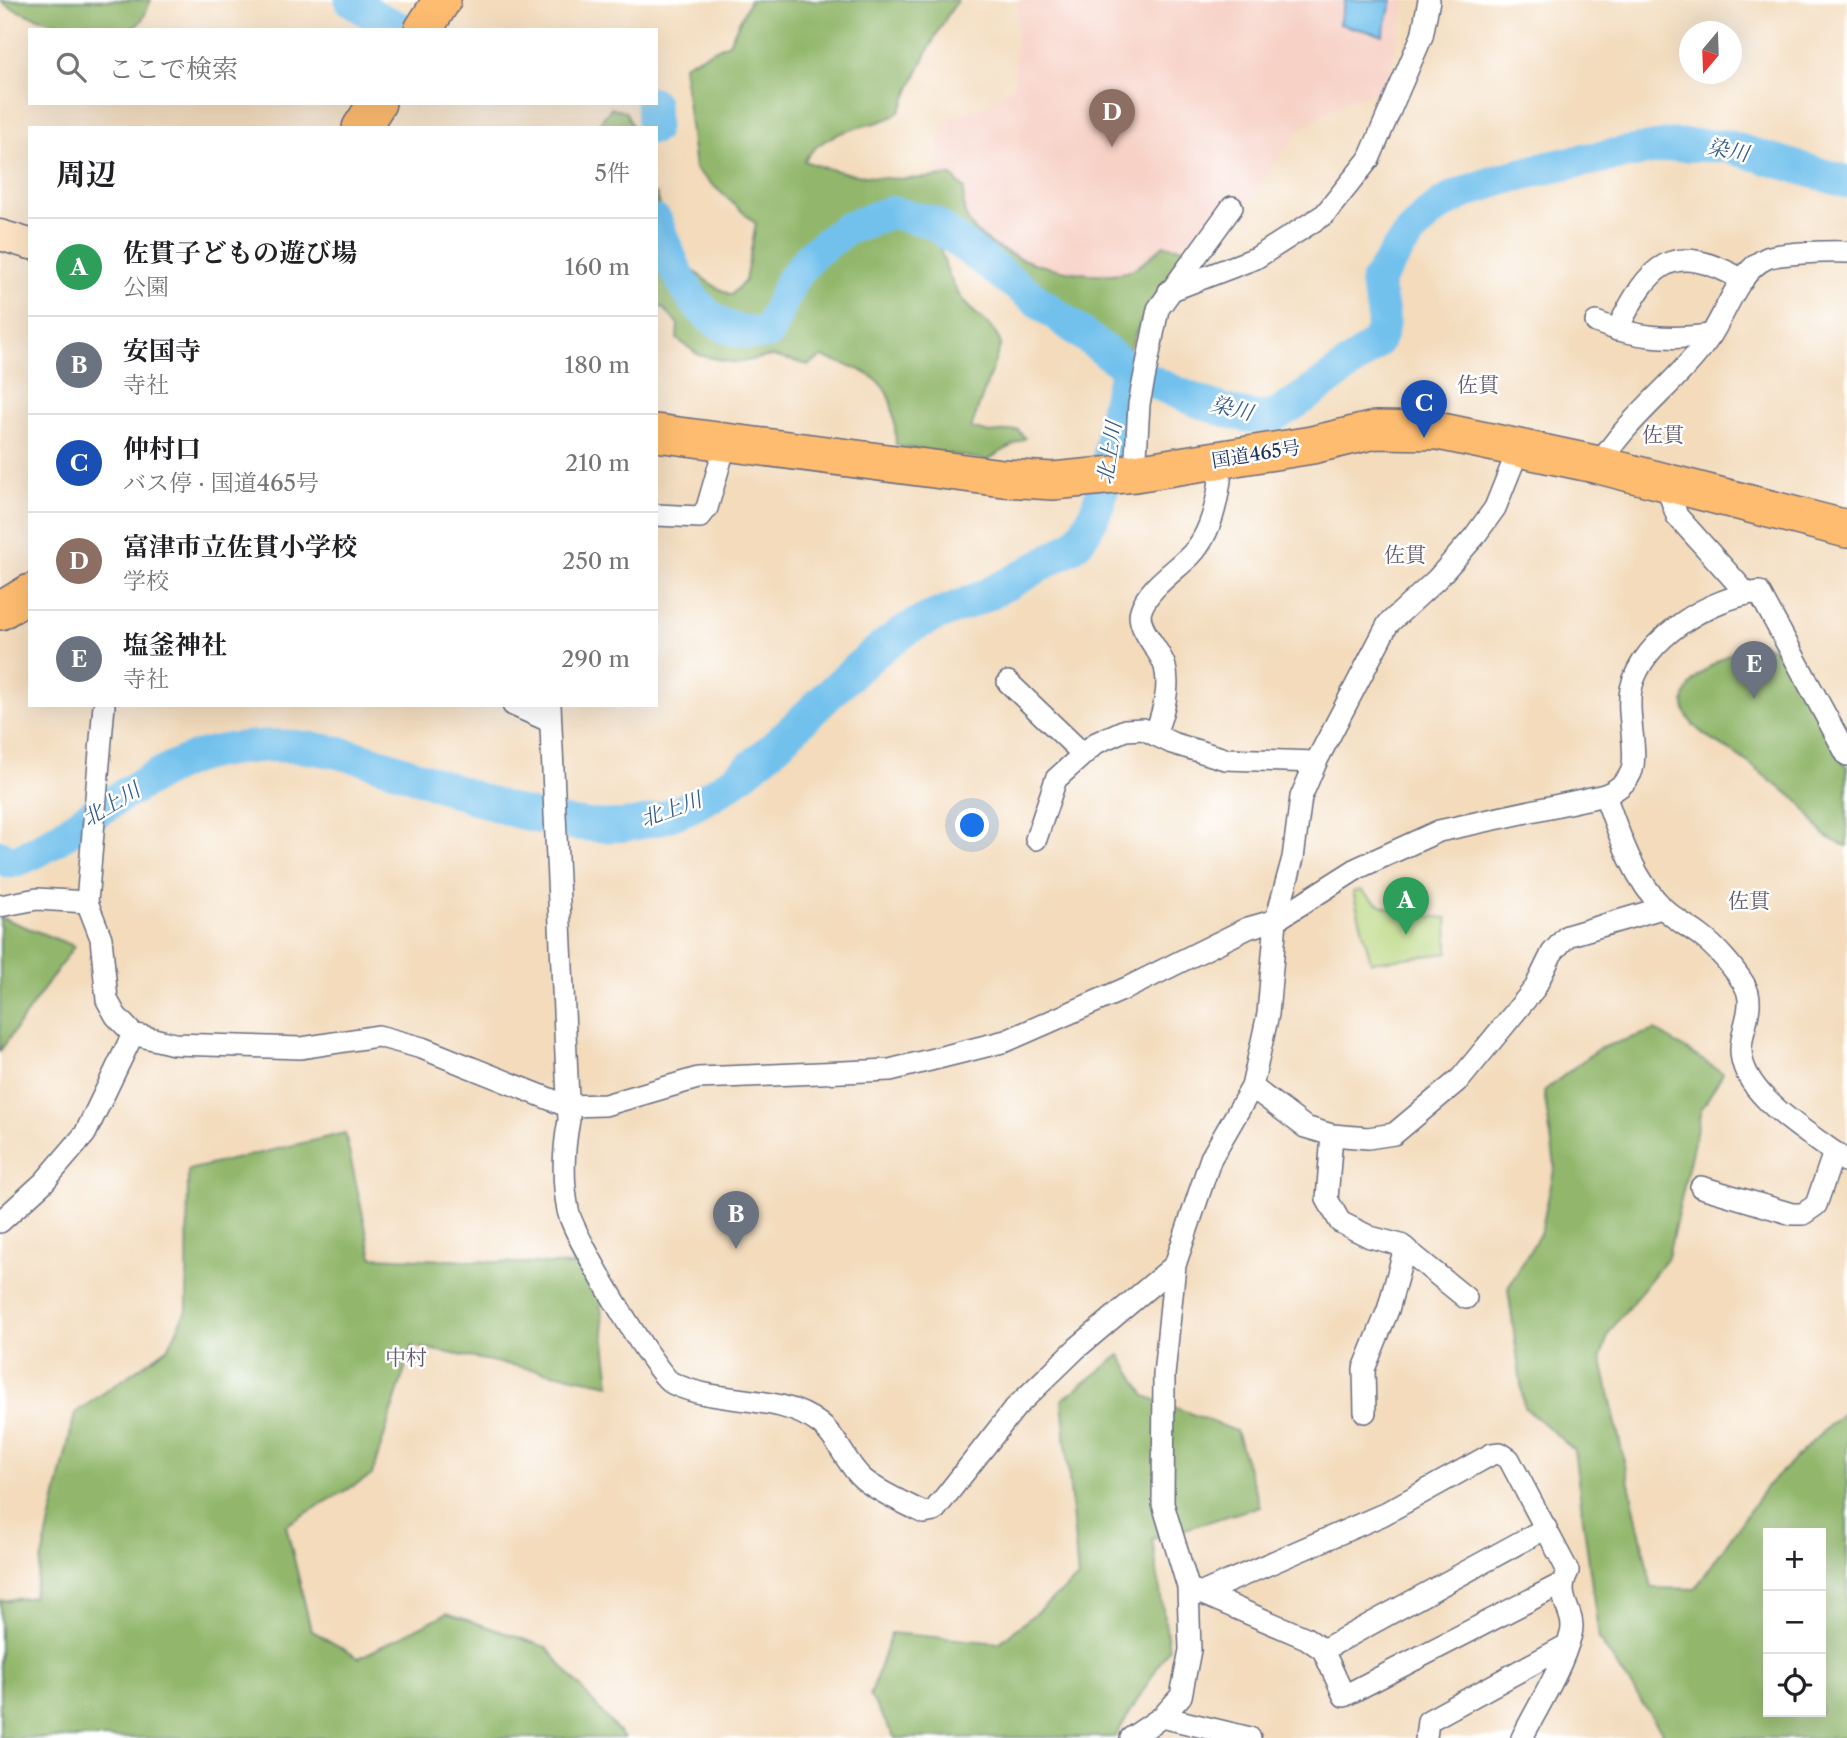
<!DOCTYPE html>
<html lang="ja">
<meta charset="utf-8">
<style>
body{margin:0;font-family:"Libre Caslon Text","Noto Serif JP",serif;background:#f6f6f6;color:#202124}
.controls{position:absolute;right:21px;bottom:21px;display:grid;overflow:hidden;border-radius:0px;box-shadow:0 7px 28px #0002}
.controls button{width:63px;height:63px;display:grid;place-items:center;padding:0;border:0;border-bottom:2px solid #e0e0e0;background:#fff;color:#202124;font:35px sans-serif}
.compass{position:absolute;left:1679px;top:21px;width:63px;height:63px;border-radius:50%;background:#fff;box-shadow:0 7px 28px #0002;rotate:199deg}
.you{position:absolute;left:973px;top:826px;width:24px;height:24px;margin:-18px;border:5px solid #fff;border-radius:50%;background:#1a73e8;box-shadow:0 0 0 10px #1a73e833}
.badge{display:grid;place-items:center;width:46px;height:46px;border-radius:50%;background:#d1495b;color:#fff;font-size:23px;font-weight:700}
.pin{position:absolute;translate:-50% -58px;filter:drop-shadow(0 2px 4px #0008)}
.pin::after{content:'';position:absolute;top:37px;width:24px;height:21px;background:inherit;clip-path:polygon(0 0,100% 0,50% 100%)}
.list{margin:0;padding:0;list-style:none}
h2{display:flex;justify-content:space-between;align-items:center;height:91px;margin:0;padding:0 28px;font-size:30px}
h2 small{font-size:23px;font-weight:400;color:#757577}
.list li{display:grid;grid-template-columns:46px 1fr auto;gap:21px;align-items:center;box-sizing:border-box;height:98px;padding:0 28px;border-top:2px solid #e0e0e0}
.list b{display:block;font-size:26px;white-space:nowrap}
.list p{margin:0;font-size:23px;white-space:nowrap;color:#757577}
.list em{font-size:23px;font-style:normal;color:#757577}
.icon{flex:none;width:38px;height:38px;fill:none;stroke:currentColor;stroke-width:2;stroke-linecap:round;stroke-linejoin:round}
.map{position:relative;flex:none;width:1847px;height:1738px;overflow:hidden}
.search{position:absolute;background:#fff;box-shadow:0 7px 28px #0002;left:28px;top:28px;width:630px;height:77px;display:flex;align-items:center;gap:18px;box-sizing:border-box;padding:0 24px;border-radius:0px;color:#757577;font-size:26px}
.panel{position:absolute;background:#fff;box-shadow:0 7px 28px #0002;left:28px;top:126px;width:630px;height:581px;border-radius:0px}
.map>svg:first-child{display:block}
.built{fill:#f7d1c6}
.green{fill:#b8d67d;stroke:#6a826e;stroke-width:2}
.forest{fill:#92b76c;stroke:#567365;stroke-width:2;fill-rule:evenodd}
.water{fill:#72c1ed;stroke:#4678a6;stroke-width:2}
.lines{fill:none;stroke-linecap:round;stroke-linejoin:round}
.river{stroke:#72c1ed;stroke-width:33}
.minor-casing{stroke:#676b7f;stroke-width:24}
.secondary-casing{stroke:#676b7f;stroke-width:33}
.trunk-casing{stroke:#676b7f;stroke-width:40}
.minor{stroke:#fff;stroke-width:21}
.secondary{stroke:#fee4c5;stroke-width:30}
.trunk{stroke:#fdbc6f;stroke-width:37}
.labels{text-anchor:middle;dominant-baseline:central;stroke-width:5;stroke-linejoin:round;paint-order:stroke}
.street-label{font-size:19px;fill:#1b2f5e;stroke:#fff}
.water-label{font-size:21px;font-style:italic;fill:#355b89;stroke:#fff}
.neighbourhood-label{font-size:21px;fill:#615a6d;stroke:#fff}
</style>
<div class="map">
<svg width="1847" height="1738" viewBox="0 0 1847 1738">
<rect width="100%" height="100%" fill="#fff"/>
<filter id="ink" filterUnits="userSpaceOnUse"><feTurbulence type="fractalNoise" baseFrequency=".0143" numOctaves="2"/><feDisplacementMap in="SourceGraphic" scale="14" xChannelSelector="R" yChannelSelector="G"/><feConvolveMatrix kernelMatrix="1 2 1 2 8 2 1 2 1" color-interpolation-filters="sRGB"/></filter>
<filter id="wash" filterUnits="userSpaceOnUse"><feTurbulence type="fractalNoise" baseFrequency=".00686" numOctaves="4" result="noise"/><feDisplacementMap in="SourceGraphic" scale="28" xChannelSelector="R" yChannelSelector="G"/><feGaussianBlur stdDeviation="1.57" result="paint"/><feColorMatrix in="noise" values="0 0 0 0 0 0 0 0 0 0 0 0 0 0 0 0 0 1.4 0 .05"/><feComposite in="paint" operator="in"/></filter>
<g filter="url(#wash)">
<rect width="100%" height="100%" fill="#f3dbbc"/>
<path class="built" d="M1018 0H1406L1391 71 1381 90 1344 102 1298 130 1254 193 1236 213 1179 243 1128 278 1061 269 989 249 936 189 939 137 948 120 991 103 1014 83Z"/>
<path class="green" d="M1361 890C1382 913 1418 916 1447 918L1448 953 1371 962 1353 892Z"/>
<g class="forest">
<path d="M0 0H151C146 10 144 22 134 27 113 40 15 17 0 0Z"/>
<path d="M750 0H958C940 25 927 52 914 80 909 89 906 101 901 109 887 130 829 121 804 161 850 178 902 183 951 175L964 189C964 195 963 204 964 210 974 258 1088 284 1129 271 1141 267 1154 253 1164 245L1183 248C1181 267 1156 290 1147 309 1140 322 1135 336 1129 350L1112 357 1009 298 939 245C945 265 951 286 964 302 978 319 992 321 1001 344L971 428 990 433 1018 430 1025 438 987 460 896 446C894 382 882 375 822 357L809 365 772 356 735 363 699 355 677 339 678 324 662 307 656 309V192C673 249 677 267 731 295L745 281 756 224 695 169 683 65 729 43Z"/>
<path d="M611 108 626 112 633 128H602L601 121Z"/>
<path d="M1750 642C1805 643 1815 731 1847 766V846C1819 838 1818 825 1802 805 1795 796 1781 789 1772 782 1760 772 1747 761 1734 753 1713 740 1668 720 1690 686 1703 667 1730 654 1750 642Z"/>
<path d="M0 917 74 946 0 1051Z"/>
<path d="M1655 1030 1723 1073 1701 1110 1668 1257 1610 1331 1601 1356 1652 1588 1695 1589 1766 1487 1847 1408V1738H1666L1599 1639 1574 1450 1524 1407 1508 1288 1541 1232 1555 1166 1544 1091 1598 1049ZM1768 1533H1821V1712H1768Z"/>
<path d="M345 1133 372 1257 596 1266 610 1384 412 1346 372 1475 286 1525 311 1630 359 1658 447 1613 546 1647 624 1738H0V1601L33 1597 75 1413 169 1347 187 1309 188 1170Z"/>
<path d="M1120 1355 1145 1396 1236 1431 1260 1506 1152 1539 1169 1648 1115 1737 895 1738 870 1696 891 1633 999 1643 1078 1578 1062 1400Z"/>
</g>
<path class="water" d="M1345 0H1392L1383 35 1339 24Z"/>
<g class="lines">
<g class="river">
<path d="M351 0 376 17 404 30"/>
<path d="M652 103 653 128"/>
<path d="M656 221C676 275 699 339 768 333L791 281 811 255 846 229 890 212 932 222 1129 369C1159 386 1237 422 1270 417 1282 415 1372 350 1378 340 1389 321 1380 301 1376 283 1393 256 1411 227 1437 208 1483 173 1612 156 1671 145L1726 146 1847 182"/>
<path d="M0 856 10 862C41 854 67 831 93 814 117 798 177 761 203 755 222 750 245 747 265 746 386 740 487 826 607 826 737 827 809 691 908 629 931 615 958 608 984 596 1006 585 1029 573 1051 559 1060 554 1073 548 1079 540 1118 490 1103 424 1129 369"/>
</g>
</g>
</g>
<g filter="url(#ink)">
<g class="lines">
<g class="minor-casing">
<g id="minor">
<path d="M1169 291 1256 258 1325 214 1369 159 1422 36 1429 0"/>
<path d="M1596 322C1635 338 1670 340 1711 335"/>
<path d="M1617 330C1650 264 1670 239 1743 280"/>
<path d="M1599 465C1629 415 1679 382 1711 335 1727 311 1738 271 1767 258 1778 253 1833 251 1847 252"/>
<path d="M1135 473 1139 404 1158 309 1232 207"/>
<path d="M1665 481 1677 516 1747 594"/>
<path d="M656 515 700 517 707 508 726 442"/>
<path d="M1008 682 1083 754"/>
<path d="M104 705 87 902 101 938 107 1000 116 1016 133 1034 174 1044 301 1048 378 1036 422 1048 567 1106 605 1105 698 1078 890 1070 1006 1041 1129 987 1248 928 1276 920 1358 868 1439 831 1605 795C1617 790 1628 782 1632 770 1638 749 1626 714 1631 689 1642 638 1712 597 1759 592L1847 755"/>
<path d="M513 705 549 721"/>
<path d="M550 705 569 1120C563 1151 562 1179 568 1210 571 1232 655 1374 672 1383 718 1406 778 1392 820 1424 838 1438 846 1464 863 1479 880 1493 905 1503 924 1513L934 1511 1015 1408 1077 1348 1175 1265"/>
<path d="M1155 735C1162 714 1171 690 1165 667 1161 650 1135 628 1141 610 1148 588 1175 571 1191 555 1213 532 1220 490 1222 460"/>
<path d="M1605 795C1619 834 1633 878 1663 908 1674 919 1689 927 1701 936 1716 947 1734 968 1744 984 1757 1005 1741 1027 1741 1050 1741 1097 1815 1136 1847 1162"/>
<path d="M1036 839 1056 779 1096 743 1125 730 1143 729 1172 743 1225 759 1316 762"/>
<path d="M0 906 37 899 87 902"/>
<path d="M1252 1087 1305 1127 1332 1135 1368 1138 1394 1134 1461 1078 1535 988 1552 953 1567 936 1662 908"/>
<path d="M1332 1135 1327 1199 1340 1222 1370 1237 1401 1245 1466 1298"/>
<path d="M1701 1187 1792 1214H1803L1816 1205 1834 1152"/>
<path d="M0 1222 44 1182 85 1134 133 1034"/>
<path d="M1365 1412 1364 1369 1388 1310 1405 1248"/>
<path d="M1196 1591 1306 1638 1323 1650 1344 1696 1561 1584"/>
<path d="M1202 1593 1382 1515 1492 1454 1500 1453 1509 1459 1568 1571C1553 1599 1577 1612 1571 1634 1561 1671 1539 1704 1522 1738"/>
<path d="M1323 1650 1546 1528"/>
<path d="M1162 1717 1250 1738"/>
<path d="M1131 1738 1162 1717 1181 1696 1190 1650 1188 1587 1163 1504 1164 1375 1175 1265 1211 1158 1252 1087 1268 1014 1276 920 1293 858 1301 797 1316 762 1388 624 1437 579 1474 537 1495 508 1519 448"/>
<path d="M1426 1738 1428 1721 1567 1645"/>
</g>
</g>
<g class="secondary-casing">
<path id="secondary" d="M0 235 30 244"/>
</g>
<g class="trunk-casing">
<g id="trunk">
<path d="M423 30 442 0"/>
<path d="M361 128 377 103"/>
<path d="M656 433 1003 478 1053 481 1135 473 1312 445 1375 430 1438 431 1599 465 1847 529"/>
<path d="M0 611 30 593"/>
</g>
</g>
<use href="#minor" class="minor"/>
<use href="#secondary" class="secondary"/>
<use href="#trunk" class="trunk"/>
</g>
</g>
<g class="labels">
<g class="street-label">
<text transform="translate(1256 454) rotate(-9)">国道465号</text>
</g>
<g class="water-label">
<text transform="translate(1728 150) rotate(11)">染川</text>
<text transform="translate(1232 408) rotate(14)">染川</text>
<text transform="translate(1109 453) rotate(-81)">北上川</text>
<text transform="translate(111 804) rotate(-31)">北上川</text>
<text transform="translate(671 809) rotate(-20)">北上川</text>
</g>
<g class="neighbourhood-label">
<text x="1478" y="384">佐貫</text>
<text x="1663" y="434">佐貫</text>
<text x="1405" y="554">佐貫</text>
<text x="1749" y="900">佐貫</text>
<text x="406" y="1357">中村</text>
</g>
</g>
</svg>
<div class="controls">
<button>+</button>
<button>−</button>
<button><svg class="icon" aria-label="locate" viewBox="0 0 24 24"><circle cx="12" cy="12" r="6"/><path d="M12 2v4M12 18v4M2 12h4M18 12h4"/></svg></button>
</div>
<svg class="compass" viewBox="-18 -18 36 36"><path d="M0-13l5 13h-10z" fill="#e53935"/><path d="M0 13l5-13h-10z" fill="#757577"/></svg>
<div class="you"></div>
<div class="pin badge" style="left:1406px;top:935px;background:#2e9e5b">A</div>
<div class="pin badge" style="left:736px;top:1249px;background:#6b7280">B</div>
<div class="pin badge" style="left:1424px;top:438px;background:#1a4fb4">C</div>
<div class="pin badge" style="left:1112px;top:147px;background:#8d6e63">D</div>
<div class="pin badge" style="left:1754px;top:699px;background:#6b7280">E</div>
<div class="search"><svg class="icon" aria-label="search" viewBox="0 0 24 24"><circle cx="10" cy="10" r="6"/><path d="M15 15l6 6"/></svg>ここで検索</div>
<section class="panel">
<h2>周辺<small>5件</small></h2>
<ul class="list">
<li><span class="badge" style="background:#2e9e5b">A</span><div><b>佐貫子どもの遊び場</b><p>公園</p></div><em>160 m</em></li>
<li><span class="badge" style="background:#6b7280">B</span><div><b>安国寺</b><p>寺社</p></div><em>180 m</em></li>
<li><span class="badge" style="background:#1a4fb4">C</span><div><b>仲村口</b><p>バス停 · 国道465号</p></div><em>210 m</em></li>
<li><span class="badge" style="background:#8d6e63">D</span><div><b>富津市立佐貫小学校</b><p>学校</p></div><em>250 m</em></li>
<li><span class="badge" style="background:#6b7280">E</span><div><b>塩釜神社</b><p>寺社</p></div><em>290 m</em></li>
</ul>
</section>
</div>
